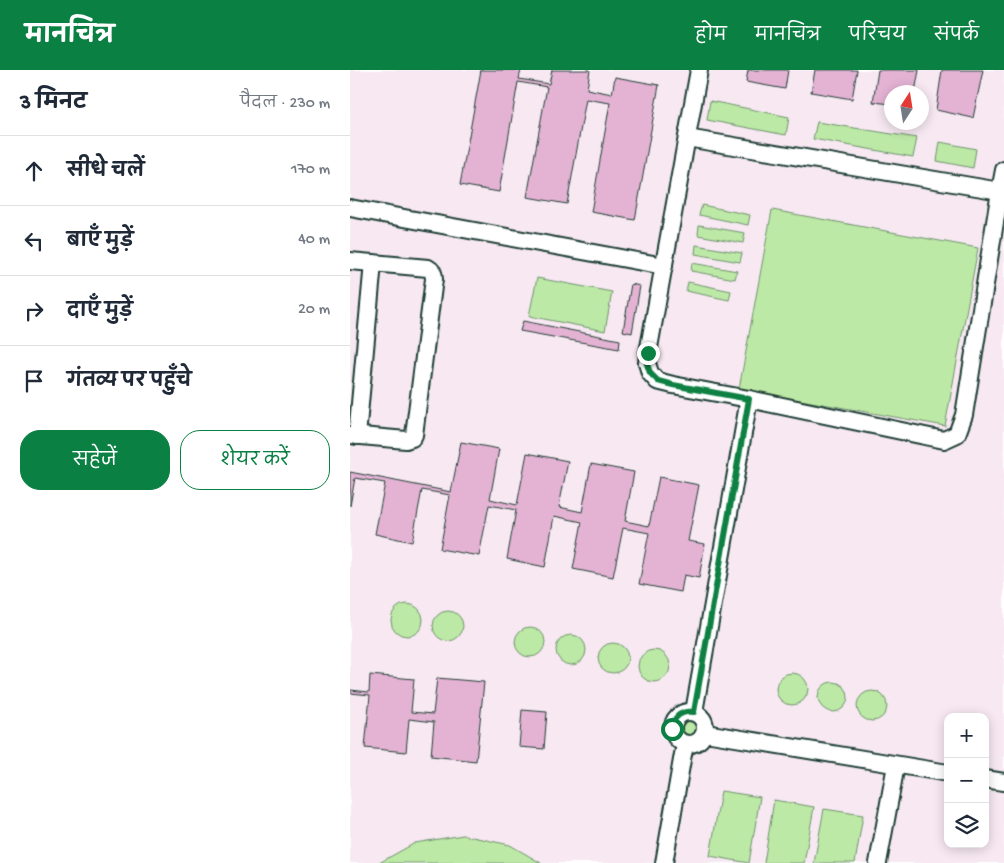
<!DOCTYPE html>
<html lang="hi">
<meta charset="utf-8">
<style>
body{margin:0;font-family:"Gochi Hand","Playpen Sans Deva",sans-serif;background:#f6f6f7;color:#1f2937}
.controls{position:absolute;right:15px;bottom:15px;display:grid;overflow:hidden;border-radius:10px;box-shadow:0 2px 12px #0003}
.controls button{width:45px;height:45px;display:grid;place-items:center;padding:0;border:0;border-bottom:1px solid #e0e1e3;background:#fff;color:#1f2937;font:25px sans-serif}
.compass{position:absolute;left:534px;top:15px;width:45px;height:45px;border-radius:50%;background:#fff;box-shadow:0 2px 12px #0003;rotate:12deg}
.stop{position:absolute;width:15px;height:15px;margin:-11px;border:4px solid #0b8043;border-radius:50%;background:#fff}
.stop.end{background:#0b8043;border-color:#fff;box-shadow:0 1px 5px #0008}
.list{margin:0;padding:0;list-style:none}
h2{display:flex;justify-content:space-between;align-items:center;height:65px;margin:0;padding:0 20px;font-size:21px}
h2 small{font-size:16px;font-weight:400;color:#747a83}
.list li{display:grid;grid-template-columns:32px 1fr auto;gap:15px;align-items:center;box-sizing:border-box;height:70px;padding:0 20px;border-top:1px solid #e0e1e3}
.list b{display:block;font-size:19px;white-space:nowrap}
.list em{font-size:16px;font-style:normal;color:#747a83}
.actions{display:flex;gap:10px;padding:15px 20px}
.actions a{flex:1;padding:11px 0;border:1px solid #0b8043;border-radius:20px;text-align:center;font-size:18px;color:#0b8043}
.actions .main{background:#0b8043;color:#fff}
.icon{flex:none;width:28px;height:28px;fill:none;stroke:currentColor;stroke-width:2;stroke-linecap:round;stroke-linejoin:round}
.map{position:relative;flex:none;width:654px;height:793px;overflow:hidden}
header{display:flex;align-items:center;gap:30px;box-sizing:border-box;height:70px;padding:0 25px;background:#0b8043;color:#fff}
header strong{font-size:24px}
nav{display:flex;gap:28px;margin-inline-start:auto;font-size:18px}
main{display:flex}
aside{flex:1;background:#fff}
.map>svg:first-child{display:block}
.built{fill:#f7e8f2;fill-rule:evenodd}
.green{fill:#bde9a6;stroke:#6e936d}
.building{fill:#e4b3d4;stroke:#1f3d34}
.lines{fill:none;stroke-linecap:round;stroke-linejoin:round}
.minor-casing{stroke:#1f3d34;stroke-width:20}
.minor{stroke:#fff;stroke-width:16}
.route{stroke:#0b8043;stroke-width:6}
</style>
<header>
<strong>मानचित्र</strong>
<nav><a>होम</a><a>मानचित्र</a><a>परिचय</a><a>संपर्क</a></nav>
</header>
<main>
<aside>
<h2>3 मिनट<small>पैदल · 230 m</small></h2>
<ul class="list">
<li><svg class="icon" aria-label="ahead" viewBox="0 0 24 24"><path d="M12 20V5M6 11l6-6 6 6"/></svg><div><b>सीधे चलें</b></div><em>170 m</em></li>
<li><svg class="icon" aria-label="left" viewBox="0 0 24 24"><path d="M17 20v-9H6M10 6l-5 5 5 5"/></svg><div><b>बाएँ मुड़ें</b></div><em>40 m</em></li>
<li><svg class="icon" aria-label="right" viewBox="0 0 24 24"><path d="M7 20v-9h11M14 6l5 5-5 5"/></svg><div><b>दाएँ मुड़ें</b></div><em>20 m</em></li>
<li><svg class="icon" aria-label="arrive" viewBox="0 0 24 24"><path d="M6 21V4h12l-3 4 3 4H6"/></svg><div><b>गंतव्य पर पहुँचे</b></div></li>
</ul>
<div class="actions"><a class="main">सहेजें</a><a>शेयर करें</a></div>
</aside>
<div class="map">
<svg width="654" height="793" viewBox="0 0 654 793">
<rect width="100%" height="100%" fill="#fff"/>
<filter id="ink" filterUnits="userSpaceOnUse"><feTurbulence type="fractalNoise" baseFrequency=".02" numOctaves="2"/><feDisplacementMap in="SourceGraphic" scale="10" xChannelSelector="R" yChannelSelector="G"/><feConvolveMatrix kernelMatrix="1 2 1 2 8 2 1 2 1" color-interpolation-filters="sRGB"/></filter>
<g filter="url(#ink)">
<path class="built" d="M0 0H654V793H0ZM542 22H572V52H542ZM598 647H635V774H598Z"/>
<g class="green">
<path d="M360 31 439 47 436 65 357 50Z"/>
<path d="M467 52 567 68 563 87 463 69Z"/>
<path d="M590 72 626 79 623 98 587 91Z"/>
<path d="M352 135 400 145 398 155 349 145Z"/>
<path d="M422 140 628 178 595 356 389 319Z"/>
<path d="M349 155 395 163 393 173 348 165Z"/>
<path d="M346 175 392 183 390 192 345 184Z"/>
<path d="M342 193 387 201 385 209 341 201Z"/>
<path d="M187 208 262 222 255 261 179 246Z"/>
<path d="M338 212 381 221 379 230 336 221Z"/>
<circle cx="57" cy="550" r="16"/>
<circle cx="98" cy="556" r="15"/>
<circle cx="180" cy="572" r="15"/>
<circle cx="221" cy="580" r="15"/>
<circle cx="263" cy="588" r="15"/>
<circle cx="304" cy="596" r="16"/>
<circle cx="442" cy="619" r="16"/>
<circle cx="483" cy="627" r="15"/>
<circle cx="522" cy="636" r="15"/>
<circle cx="338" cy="658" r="9"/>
<path d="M371 721 410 727 399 793 360 786Z"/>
<path d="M424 730 464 737 454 793H414Z"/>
<path d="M474 739 513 745 505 793H464Z"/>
<path d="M113 765 160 775 191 793H29L65 773Z"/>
</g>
<g class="building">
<path d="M131 0H171L169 9 199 14 202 0H240L237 19 262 24 265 7 309 15 285 150 241 142 260 33 236 29 217 134 177 127 197 17 168 12 149 122 110 115Z"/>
<path d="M398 0H438L435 19 396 12Z"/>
<path d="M465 0H507L502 29 461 22Z"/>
<path d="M528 0H569L565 22H542V34L523 32Z"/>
<path d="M592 0H633L623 48 586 40Z"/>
<path d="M281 214 290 216 282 263 273 261Z"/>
<path d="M173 251 270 270 269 279 170 261Z"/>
<path d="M111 372 149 379 140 429 167 435 177 383 218 391 209 437 232 442 241 394 284 402 275 451 299 456 309 407 349 415 338 471 355 474 349 508 334 505 331 522 289 514 299 463 273 458 263 507 223 499 232 452 204 446 195 497 157 489 166 440 139 435 129 486 90 479 100 425 72 420 62 472 25 464 35 413 5 408 0 436V402L101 422Z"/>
<path d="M20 605 64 609 61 642 83 644 87 608 134 612 126 691 81 686 84 652 59 649 56 682 15 678 20 625 0 623V620L19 622Z"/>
<path d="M172 640 197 642 194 679 169 677Z"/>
</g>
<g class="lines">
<g class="minor-casing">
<g id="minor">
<path d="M349 0 298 283 297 293 300 303 307 311 323 315 399 329"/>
<path d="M337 68 650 121"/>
<path d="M0 138 314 196"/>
<path d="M0 191 78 198C82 200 84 204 84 209L64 365 62 368 56 370 0 365"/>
<path d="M7 366 23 193"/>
<circle cx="339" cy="658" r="16"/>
<path d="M344 642 399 329 594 370 607 364 614 345 650 121 654 100"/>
<path d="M355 663 598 703"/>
<path d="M635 709 654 712"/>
<path d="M314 793 333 684 336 674"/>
<path d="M528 793 546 695"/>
</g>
</g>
<use href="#minor" class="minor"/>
</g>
</g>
<g class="lines" filter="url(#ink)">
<path class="route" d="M298 283 297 294 300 303 308 311 323 315 399 329 344 642C331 640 323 647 322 659"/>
</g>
</svg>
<div class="controls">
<button>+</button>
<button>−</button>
<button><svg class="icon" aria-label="layers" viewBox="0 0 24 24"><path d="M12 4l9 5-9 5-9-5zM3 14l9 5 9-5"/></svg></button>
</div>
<svg class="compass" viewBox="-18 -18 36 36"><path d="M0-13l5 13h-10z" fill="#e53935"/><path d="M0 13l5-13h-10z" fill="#747a83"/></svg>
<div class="stop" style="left:322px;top:659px"></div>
<div class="stop end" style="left:298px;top:283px"></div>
</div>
</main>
